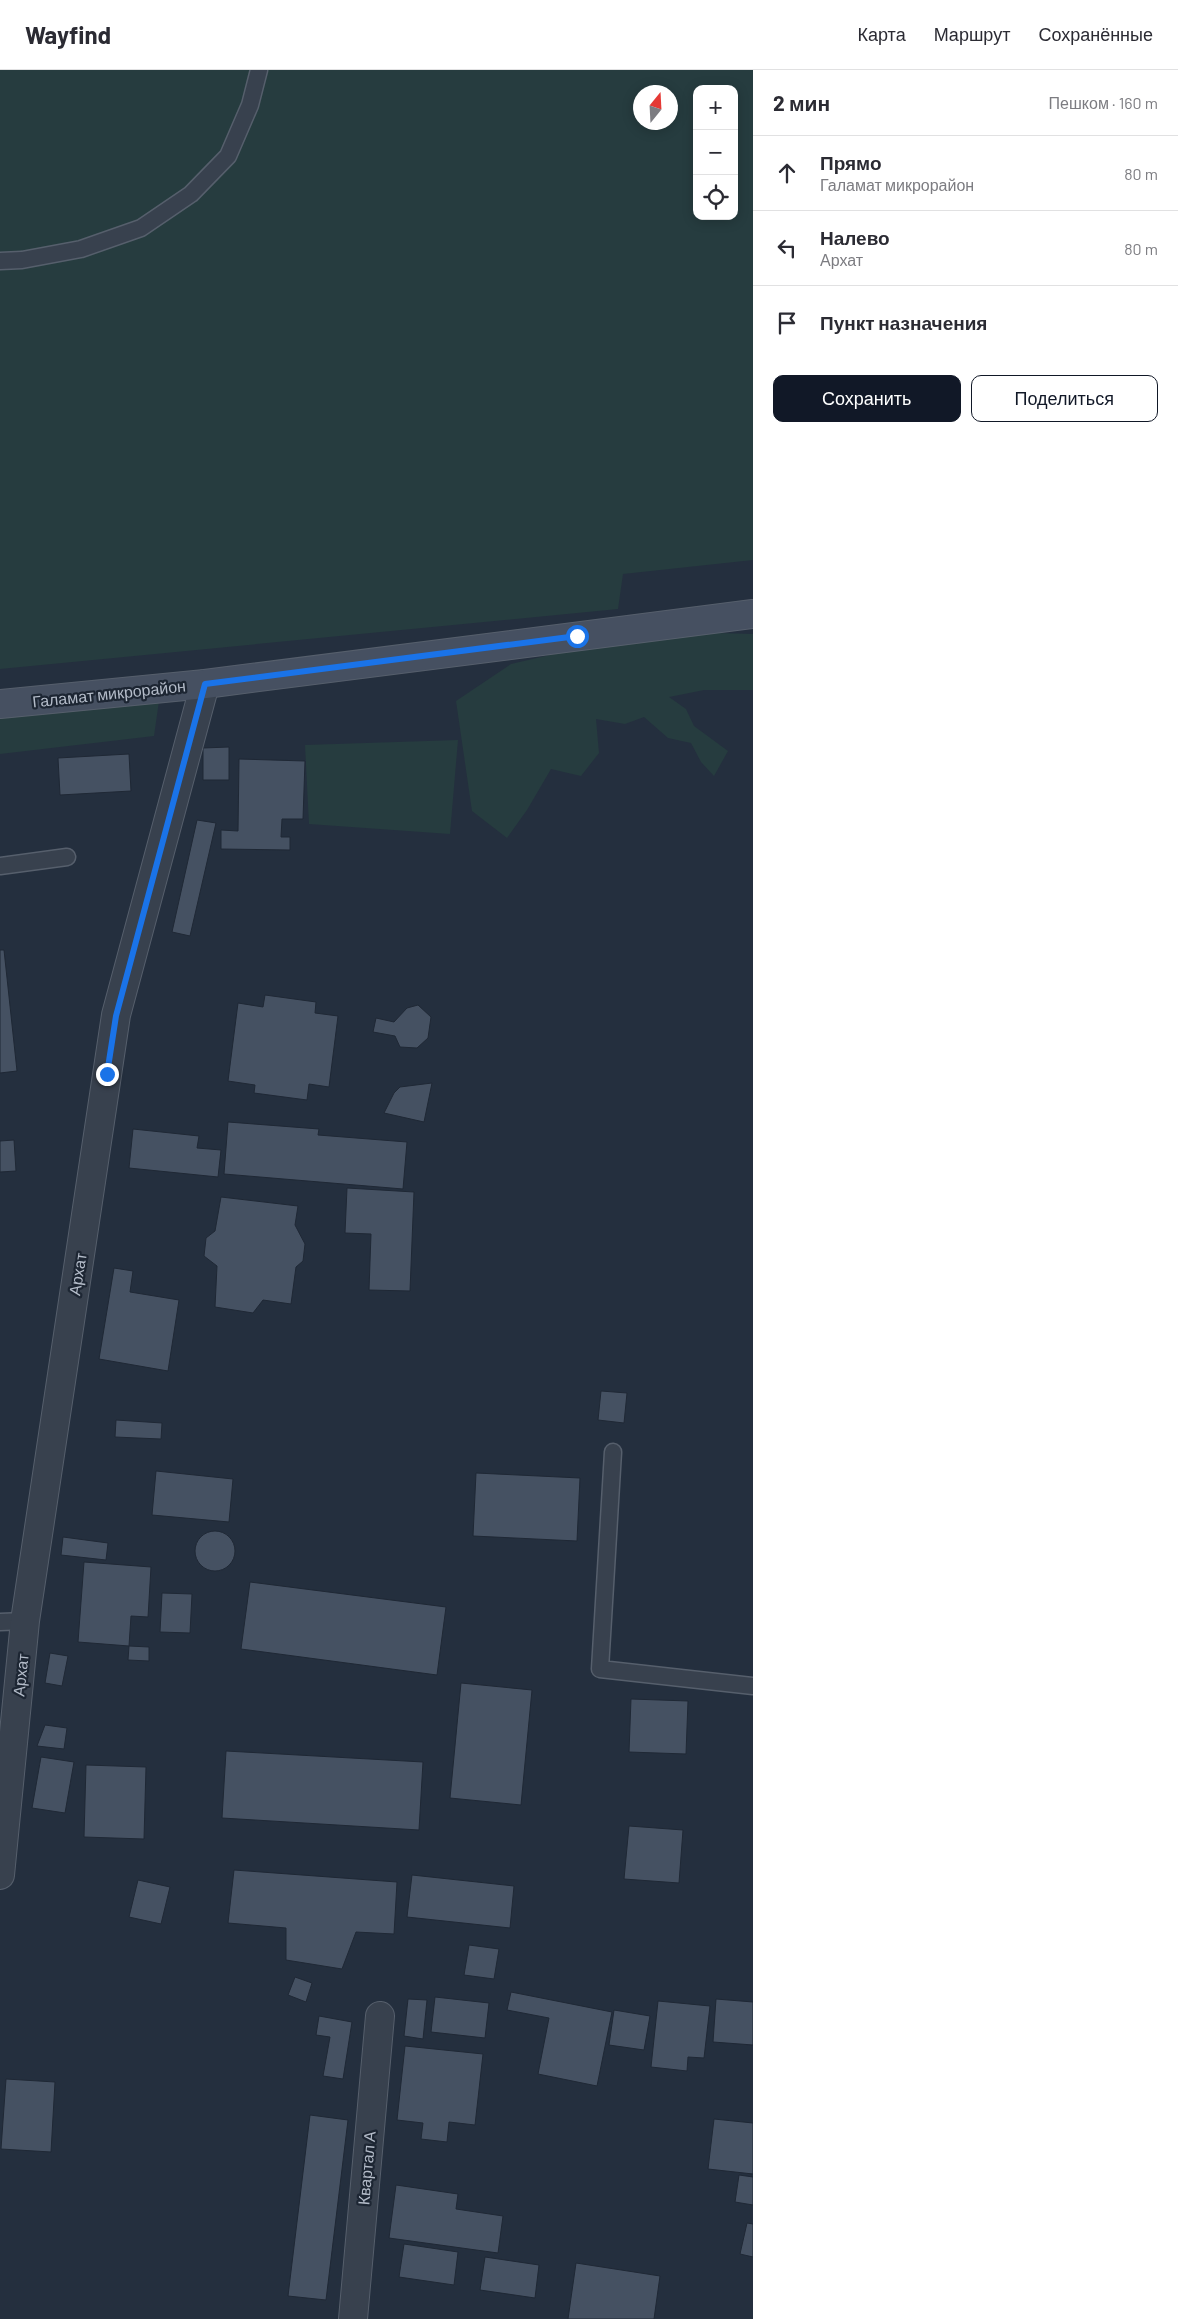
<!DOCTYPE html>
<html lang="ru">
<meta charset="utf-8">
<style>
body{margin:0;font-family:Barlow,sans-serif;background:#f2f2f3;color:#2b2b33}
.controls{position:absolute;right:15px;top:15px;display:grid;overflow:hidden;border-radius:10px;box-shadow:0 2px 12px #0003}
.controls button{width:45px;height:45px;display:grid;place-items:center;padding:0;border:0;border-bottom:1px solid #e1e1e2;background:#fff;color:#2b2b33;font:25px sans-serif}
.compass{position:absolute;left:633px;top:15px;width:45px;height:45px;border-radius:50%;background:#fff;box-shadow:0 2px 12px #0003;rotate:18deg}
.stop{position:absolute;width:15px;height:15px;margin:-11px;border:4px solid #1a73e8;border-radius:50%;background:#fff}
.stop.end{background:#1a73e8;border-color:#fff;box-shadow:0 1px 5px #0008}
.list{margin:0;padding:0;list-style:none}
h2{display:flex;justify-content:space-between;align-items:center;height:65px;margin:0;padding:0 20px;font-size:21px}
h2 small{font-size:16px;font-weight:400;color:#7c7c81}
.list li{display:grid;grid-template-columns:32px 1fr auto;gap:15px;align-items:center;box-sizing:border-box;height:75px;padding:0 20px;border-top:1px solid #e1e1e2}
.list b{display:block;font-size:19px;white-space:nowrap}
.list p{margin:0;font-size:16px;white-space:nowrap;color:#7c7c81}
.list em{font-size:16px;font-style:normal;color:#7c7c81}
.actions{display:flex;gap:10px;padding:15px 20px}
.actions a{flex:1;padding:11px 0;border:1px solid #111827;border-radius:10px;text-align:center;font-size:18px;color:#111827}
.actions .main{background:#111827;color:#fff}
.icon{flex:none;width:28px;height:28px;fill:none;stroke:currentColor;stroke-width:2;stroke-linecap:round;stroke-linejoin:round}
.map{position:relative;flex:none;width:753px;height:2249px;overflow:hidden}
header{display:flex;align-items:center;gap:30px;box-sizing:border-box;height:70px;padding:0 25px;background:#fff;border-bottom:1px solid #e1e1e2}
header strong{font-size:24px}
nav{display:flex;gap:28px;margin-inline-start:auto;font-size:18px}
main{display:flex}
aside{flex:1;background:#fff}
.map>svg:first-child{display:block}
.green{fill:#263c3f;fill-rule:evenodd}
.building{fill:#455162;stroke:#1f2835}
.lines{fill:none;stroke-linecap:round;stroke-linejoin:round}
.lane-casing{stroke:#565f6c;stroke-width:19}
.street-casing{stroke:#565f6c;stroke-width:30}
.secondary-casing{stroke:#565f6c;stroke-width:30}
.lane{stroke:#38414e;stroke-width:16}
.street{stroke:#38414e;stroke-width:28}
.secondary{stroke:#465061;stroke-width:28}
.route{stroke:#1a73e8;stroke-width:6}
.labels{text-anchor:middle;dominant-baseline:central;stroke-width:4.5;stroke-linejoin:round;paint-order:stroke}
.street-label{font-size:16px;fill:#b4bcc9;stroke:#1d2633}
</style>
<header>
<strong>Wayfind</strong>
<nav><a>Карта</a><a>Маршрут</a><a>Сохранённые</a></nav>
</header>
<main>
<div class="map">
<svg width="753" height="2249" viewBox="0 0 753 2249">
<rect width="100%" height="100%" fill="#242f3e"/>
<g class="green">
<path d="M0 0H753V490L623 504 618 539 0 599ZM697 19H734V146H697ZM640 22H670V52H640Z"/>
<path d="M717 563 753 564V620H704L669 627 686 639 694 656 728 681 714 706 701 692 691 673 668 668 644 647 625 654 596 649 599 683 581 706 551 699 527 740 507 768 472 741 456 631 511 594 593 575Z"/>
<path d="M159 631 154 666 0 684V646Z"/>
<path d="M458 670 450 764 309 754 305 675Z"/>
</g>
<g class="building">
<path d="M229 677V710H203V678Z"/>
<path d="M129 684 131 721 60 725 58 688Z"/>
<path d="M239 689 305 691 303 749H282L281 767H290V780L221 779V760L238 761Z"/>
<path d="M197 750 216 753 190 866 172 862Z"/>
<path d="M0 880H4L17 1001 0 1003Z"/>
<path d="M265 925 316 932 315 943 338 946 329 1017 309 1014 307 1030 254 1023 255 1015 228 1011 238 933 263 937Z"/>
<path d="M418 935 431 947 428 968 417 978 400 977 395 966 373 962 376 948 394 952 407 938Z"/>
<path d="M432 1013 424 1052 384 1043 394 1023 400 1017Z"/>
<path d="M228 1052 319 1059 318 1065 407 1072 403 1119 224 1104Z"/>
<path d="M133 1059 199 1066 197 1078 221 1080 218 1107 129 1098Z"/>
<path d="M14 1070 16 1101 0 1102V1071Z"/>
<path d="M347 1118 414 1122 410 1221 369 1220 371 1164 345 1163Z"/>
<path d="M221 1127 298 1136 295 1155 305 1174 303 1191 296 1197 291 1234 263 1230 253 1243 215 1237 217 1196 204 1186 206 1168 215 1161Z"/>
<path d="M114 1198 133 1201 130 1222 179 1230 168 1301 99 1289Z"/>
<path d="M601 1321 627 1323 624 1353 598 1350Z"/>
<path d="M116 1350 162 1353 161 1369 115 1367Z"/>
<path d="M156 1401 233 1409 229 1452 152 1445Z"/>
<path d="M476 1403 580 1408 577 1471 473 1466Z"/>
<circle cx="215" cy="1481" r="20"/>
<path d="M63 1467 108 1473 106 1490 61 1485Z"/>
<path d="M84 1492 151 1497 148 1547 131 1546 129 1576 78 1572Z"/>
<path d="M250 1512 446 1537 437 1605 241 1579Z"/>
<path d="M162 1523 192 1524 190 1563 160 1562Z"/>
<path d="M129 1576 149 1577V1591L128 1590Z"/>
<path d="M50 1583 68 1586 62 1616 45 1613Z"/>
<path d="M461 1613 532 1620 521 1735 450 1728Z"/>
<path d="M631 1629 688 1631 686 1684 629 1682Z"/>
<path d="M45 1655 67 1658 64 1679 37 1676Z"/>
<path d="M226 1681 423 1692 419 1760 222 1748Z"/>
<path d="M41 1687 74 1692 65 1743 32 1738Z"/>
<path d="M86 1695 146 1697 144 1769 84 1767Z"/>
<path d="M629 1756 683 1760 679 1813 624 1809Z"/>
<path d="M234 1800 397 1812 394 1864 356 1862 342 1899 286 1890V1858L228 1853Z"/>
<path d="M412 1805 514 1816 510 1858 407 1847Z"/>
<path d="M138 1810 170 1817 161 1854 129 1847Z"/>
<path d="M469 1875 499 1879 494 1909 464 1905Z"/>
<path d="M295 1907 312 1913 306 1932 288 1925Z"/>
<path d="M511 1922 612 1942 597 2016 538 2004 549 1948 507 1940Z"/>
<path d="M435 1927 489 1933 485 1968 431 1962Z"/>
<path d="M408 1929 427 1930 423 1969 404 1966Z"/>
<path d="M716 1929 753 1932V1975L713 1972Z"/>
<path d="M658 1931 710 1936 704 1988 688 1987 687 2001 651 1997Z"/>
<path d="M614 1940 650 1946 644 1980 609 1975Z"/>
<path d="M319 1946 352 1952 343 2009 323 2006 330 1967 316 1965Z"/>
<path d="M405 1976 483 1984 475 2055 449 2052 447 2072 421 2069 423 2053 397 2050Z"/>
<path d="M6 2009 55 2012 51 2082 1 2079Z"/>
<path d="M310 2045 348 2050 326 2230 288 2226Z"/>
<path d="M714 2049 753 2053V2104L708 2099Z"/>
<path d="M739 2105 753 2107V2135L735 2132Z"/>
<path d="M396 2115 458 2124 456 2139 503 2146 498 2183 389 2168Z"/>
<path d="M747 2153 753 2154V2187L740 2184Z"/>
<path d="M404 2174 458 2182 454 2215 399 2207Z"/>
<path d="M485 2187 539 2195 535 2228 480 2220Z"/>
<path d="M576 2193 660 2206 654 2249H568Z"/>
</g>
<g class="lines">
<g class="lane-casing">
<g id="lane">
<path d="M0 191 22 190 81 179 141 158 191 124 228 86 250 35 259 0"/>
<path d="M0 796 67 787"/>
<path d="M613 1382 600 1599 753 1616"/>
<path d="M0 1552 25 1551"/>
</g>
</g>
<g class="street-casing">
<g id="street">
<path d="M0 1805 25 1551 116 945 205 614"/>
<path d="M353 2249 380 1946"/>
</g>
</g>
<g class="secondary-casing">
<path id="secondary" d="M0 634 205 614 753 544"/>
</g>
<use href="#lane" class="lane"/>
<use href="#street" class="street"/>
<use href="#secondary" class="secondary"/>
</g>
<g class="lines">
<path class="route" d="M107 1004 116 946 205 614 577 566"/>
</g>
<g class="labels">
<g class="street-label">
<text transform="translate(109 623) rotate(-6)">Галамат микрорайон</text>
<text transform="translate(77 1204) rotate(-81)">Архат</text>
<text transform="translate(20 1605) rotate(-84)">Архат</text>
<text transform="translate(366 2098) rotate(-85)">Квартал А</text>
</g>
</g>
</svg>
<div class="controls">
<button>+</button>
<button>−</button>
<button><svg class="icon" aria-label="locate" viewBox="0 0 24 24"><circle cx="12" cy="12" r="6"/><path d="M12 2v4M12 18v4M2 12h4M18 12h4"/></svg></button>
</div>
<svg class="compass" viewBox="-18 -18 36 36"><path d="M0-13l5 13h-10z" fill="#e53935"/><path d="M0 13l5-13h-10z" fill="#7c7c81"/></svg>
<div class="stop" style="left:577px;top:566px"></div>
<div class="stop end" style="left:107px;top:1004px"></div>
</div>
<aside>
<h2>2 мин<small>Пешком · 160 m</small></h2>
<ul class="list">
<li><svg class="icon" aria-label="ahead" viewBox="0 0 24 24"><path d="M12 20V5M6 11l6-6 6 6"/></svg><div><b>Прямо</b><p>Галамат микрорайон</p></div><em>80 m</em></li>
<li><svg class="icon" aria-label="left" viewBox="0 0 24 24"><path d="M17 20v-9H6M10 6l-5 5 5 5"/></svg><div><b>Налево</b><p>Архат</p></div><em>80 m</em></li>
<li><svg class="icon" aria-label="arrive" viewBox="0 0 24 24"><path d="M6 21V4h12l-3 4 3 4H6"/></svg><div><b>Пункт назначения</b></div></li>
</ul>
<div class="actions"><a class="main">Сохранить</a><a>Поделиться</a></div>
</aside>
</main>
